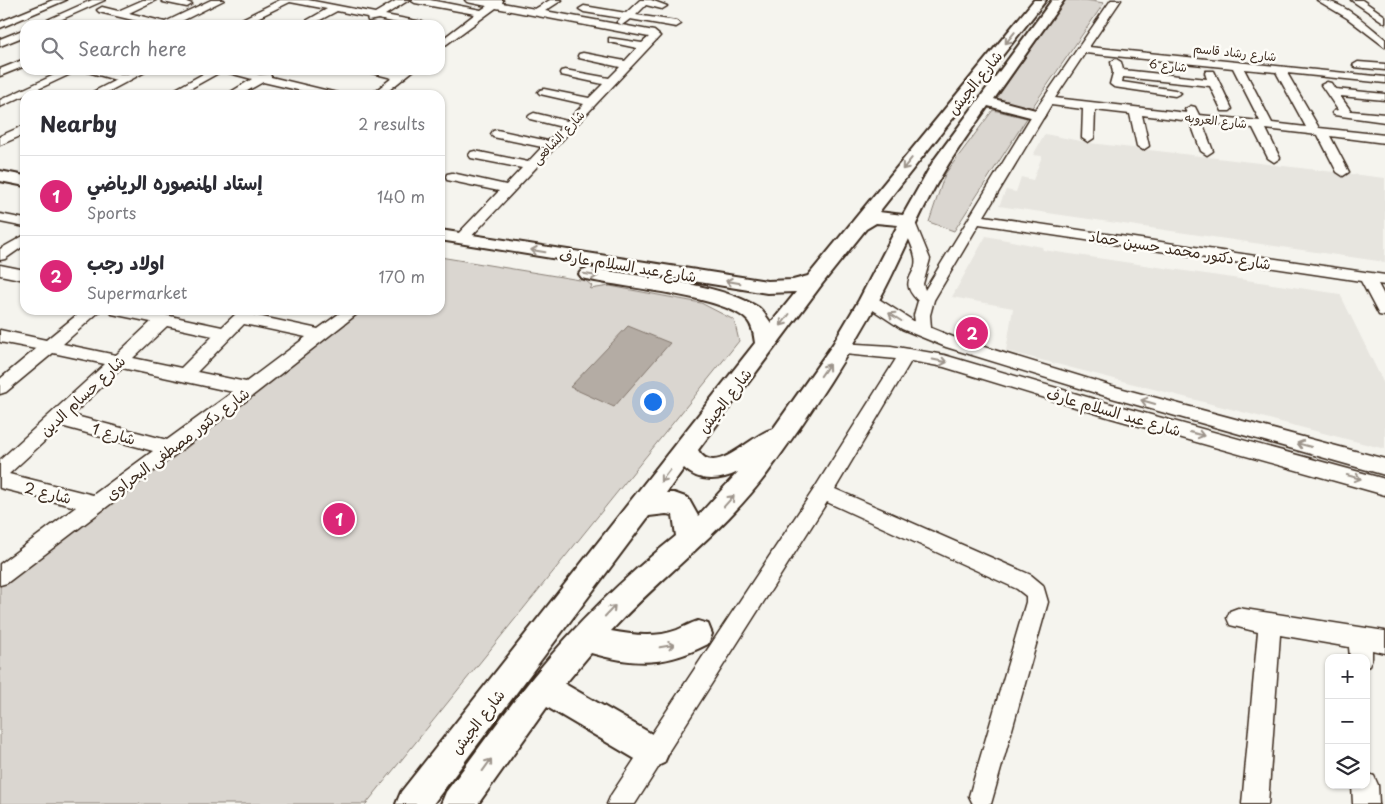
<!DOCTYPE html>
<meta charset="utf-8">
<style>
body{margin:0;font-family:"Playpen Sans","Playpen Sans Arabic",sans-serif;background:#f7f7f7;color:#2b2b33}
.controls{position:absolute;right:15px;bottom:15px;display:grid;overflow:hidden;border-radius:10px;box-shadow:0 1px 4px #0004}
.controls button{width:45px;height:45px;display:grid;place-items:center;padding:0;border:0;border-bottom:1px solid #e1e1e2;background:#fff;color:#2b2b33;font:25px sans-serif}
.you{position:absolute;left:652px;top:401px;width:18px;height:18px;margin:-12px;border:4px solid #fff;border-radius:50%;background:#1a73e8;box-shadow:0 0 0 8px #1a73e833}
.badge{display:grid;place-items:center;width:32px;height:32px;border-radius:50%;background:#db2777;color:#fff;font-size:16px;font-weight:700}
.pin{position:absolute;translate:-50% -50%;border:2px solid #fff;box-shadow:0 1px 5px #0006}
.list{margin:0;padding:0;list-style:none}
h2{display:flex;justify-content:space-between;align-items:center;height:65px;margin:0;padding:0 20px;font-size:21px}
h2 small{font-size:16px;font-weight:400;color:#7c7c81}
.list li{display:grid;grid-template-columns:32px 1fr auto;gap:15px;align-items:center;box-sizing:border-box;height:80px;padding:0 20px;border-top:1px solid #e1e1e2}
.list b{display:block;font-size:19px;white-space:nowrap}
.list p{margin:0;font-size:16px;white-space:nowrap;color:#7c7c81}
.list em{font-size:16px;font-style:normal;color:#7c7c81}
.icon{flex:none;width:28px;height:28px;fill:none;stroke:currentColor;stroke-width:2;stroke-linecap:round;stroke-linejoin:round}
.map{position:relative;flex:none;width:1385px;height:804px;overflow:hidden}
.search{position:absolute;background:#fff;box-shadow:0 1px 4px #0004;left:20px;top:20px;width:425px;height:55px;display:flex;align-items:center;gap:12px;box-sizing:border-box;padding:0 18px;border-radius:15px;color:#7c7c81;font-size:19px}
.panel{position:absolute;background:#fff;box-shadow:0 1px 4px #0004;left:20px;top:90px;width:425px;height:225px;border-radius:15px}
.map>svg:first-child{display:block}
.built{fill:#e7e5df}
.green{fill:#dad6d0;stroke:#8a8077}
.water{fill:#b4aca4;stroke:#84786e}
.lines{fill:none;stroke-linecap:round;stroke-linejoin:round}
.minor-casing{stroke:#3b2a1e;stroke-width:3}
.major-casing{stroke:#3b2a1e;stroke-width:4}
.minor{fill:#fdfcf7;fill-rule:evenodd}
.major{fill:#fdfcf7;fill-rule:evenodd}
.oneway{stroke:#9c938a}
.labels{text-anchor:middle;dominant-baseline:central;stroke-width:5;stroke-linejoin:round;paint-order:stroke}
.far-street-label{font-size:12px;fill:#3b2a1e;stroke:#fdfcf7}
.street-label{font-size:15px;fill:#3b2a1e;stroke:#fdfcf7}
</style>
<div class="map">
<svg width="1385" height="804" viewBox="0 0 1385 804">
<rect width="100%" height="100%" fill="#f5f4ee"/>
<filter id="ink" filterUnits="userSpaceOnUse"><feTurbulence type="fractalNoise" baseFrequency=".02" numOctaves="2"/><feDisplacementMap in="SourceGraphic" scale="10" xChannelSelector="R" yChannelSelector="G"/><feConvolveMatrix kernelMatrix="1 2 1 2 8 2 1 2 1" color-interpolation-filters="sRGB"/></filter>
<g filter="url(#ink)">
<g class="built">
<path d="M1045 134 1090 143 1385 178V262L999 206 1006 190 1016 192 1021 177 1033 180 1042 156 1033 155Z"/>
<path d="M986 236 1042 247 1043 250 1340 294 1385 386V449L1006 351 1013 308 952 297Z"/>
</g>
<g class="green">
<path d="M1065 0H1085L1104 3 1031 109 995 101Z"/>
<path d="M993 110 1027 118 954 231 929 222 945 174Z"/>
<path d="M440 257 586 281 592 286 590 289 610 286 701 303 734 320 739 341 366 804H0V582L361 310H440Z"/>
</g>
<path class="water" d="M628 326 670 343 614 407 570 387Z"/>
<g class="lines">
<g class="minor-casing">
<g id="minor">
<path d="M53 0H66L0 28V22Z"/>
<path d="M92 0H105L49 25H36Z"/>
<path d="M143 0H156L129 13 165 22 211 0H224L174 25H154L99 12 97 10 102 7 118 11Z"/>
<path d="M161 0H181L192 4 187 7 163 2Z"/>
<path d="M280 0H308L375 13 397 0H409L385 15 422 22 427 25H407L378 19 368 21 367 17 337 11 311 25H299L327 9 290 2 243 25H230Z"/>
<path d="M410 0H430L481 10 487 6 467 2 465 0H503L502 3 535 9 550 0H562L545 11 622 25 617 22 621 18 584 12 579 9 584 6 626 13 640 0H651L667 6 662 9 646 5 636 15 676 21 681 24 676 27 630 19 622 25 654 31 660 36 466 242H456L454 239 456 236 499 191 447 180 446 177 447 174 452 173 506 185 522 168 471 158 469 155 471 152 475 151 528 162 542 147 493 137 491 134 493 131 497 130 548 141 562 127 530 119 528 117 530 115 534 113 567 121 584 104 540 94 538 92 540 90 544 89 589 98 603 84 561 75 560 73 561 71 565 70 609 78 620 67 579 58 578 56 579 54 583 53 625 61 637 48 609 42V38L642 43 649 37 496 8 440 49V41L475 14 415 3Z"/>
<path d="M1111 0H1121L1089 47 1385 77V83L1287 73 1319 128 1385 135V143L1330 136 1349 172 1343 176 1337 172 1318 135 1266 129 1280 158 1274 162 1268 158 1253 128 1202 122 1213 151 1207 155 1201 151 1190 121 1142 115 1149 146 1143 150 1137 146 1130 114 1095 110 1094 138 1088 142 1082 138 1083 109 1051 105 984 216 1385 275V285L1378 284 1385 297V316L1379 315 1361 281 979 224 934 300 930 315 931 328 958 339 1112 386 1385 459V475L1112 398 946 347 902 329 864 304 861 300 864 296H874L915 322 914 315 918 301C896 279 919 276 915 257 913 246 906 234 902 223L904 220H914L930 259 923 284 925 290 1032 115ZM1085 53 1233 68 1260 121 1199 115 1195 107 1191 106 1185 109 1187 113 1055 98ZM1244 69 1276 72 1306 127 1272 123Z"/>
<path d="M1317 0C1343 0 1366 24 1385 39V47L1347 18Z"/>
<path d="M1351 0H1362L1385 16V23Z"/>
<path d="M25 29V36L0 46V39Z"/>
<path d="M25 59V66L0 76V69Z"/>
<path d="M1116 59 1121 62 1123 70 1207 79 1205 73 1206 71H1214L1232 109 1230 111H1222L1210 86 1123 77 1122 82 1175 90 1181 93 1175 96 1114 87 1110 84 1113 73 1111 62Z"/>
<path d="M1358 62 1385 64V70L1354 67 1353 65Z"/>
<path d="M65 70H79L0 107V100Z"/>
<path d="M87 70H104L125 75 136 70H149L102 95H87L116 80 88 72Z"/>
<path d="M210 70H241L260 75 270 74 271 77 337 93 339 95H319L263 82 240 95H226L252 79 222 71 179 95H165Z"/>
<path d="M367 70H387L399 72 402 70H414L383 95H370L392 78 368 72Z"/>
<path d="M1327 82 1331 83 1335 89 1385 94V100L1340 96 1351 111 1385 114V122L1334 115 1332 113 1334 111 1338 110 1321 85Z"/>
<path d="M25 125V134L0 145V136Z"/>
<path d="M0 214 25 219V227L0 222Z"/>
<path d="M25 235V245L5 259 0 260V249Z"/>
<path d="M0 265 25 270V280L0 275Z"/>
<path d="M83 310H101L63 344 116 355 151 322 112 314 110 310H142L222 327 240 310H257L253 315 318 329 344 310H362L256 393 7 583 0 585V564L76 507 0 488V460L105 364 53 353 6 392 0 394V379L36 349 0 342V330L46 340ZM244 324 306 337 246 382 197 372ZM167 326 213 336 181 368 133 358ZM122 368 233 392 167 440 72 415ZM61 426 153 451 93 495 9 474Z"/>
<path d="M840 343 891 346 944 355 1111 404 1385 479V495L1111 418 944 367 911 361 835 489 1031 575 1043 585 1048 602 991 804H973L969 796 1026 602V596L1017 589 827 502 635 804H607L611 795 816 486 896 359 834 353 832 349 834 345Z"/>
<path d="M1238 608 1385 631V653L1372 650V658L1369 666 1366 667V658H1350L1349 647 1280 635 1268 804H1242L1258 632 1230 625 1227 618 1230 611Z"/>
<path d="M1366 773 1374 776 1378 785 1379 804H1353L1352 785H1366Z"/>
</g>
</g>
<g class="major-casing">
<g id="major">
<path d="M1034 0H1046L879 212 903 215 934 160 1052 0H1064L994 99 1043 112 1045 115 1043 118 1038 119 988 106C967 136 946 165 929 198 911 232 897 268 878 302 847 357 813 410 776 461 730 528 665 572 611 631 632 635 656 638 677 630 684 627 691 623 698 621L708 624 712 634 708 644C666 666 636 666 591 653L565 684 664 741 669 752 664 763 653 768 642 763 547 707 478 804H441L446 792C475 754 503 714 533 677 575 625 623 578 676 536L673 515 666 514 649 516 433 804H396L401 792 755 343C754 336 753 327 748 321 726 295 619 288 582 278L579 274 582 270 589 268C634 276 722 283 759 308 764 312 767 318 771 323L796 292 767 293 440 240V230L767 281 793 280 808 276ZM876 223 898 225 859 300 833 344 773 429C752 433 715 480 698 450L822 284 866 229ZM684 468C700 483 720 481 738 472L698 516 688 498 674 493H666Z"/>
<path d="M0 171 25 176V186L0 181Z"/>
</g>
</g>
<use href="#minor" class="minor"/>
<use href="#major" class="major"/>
</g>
<defs><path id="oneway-shaft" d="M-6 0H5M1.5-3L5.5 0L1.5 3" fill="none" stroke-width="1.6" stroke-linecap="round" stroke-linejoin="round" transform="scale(1.25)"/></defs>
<g class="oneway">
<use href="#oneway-shaft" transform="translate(1010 38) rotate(129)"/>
<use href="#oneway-shaft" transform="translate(907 164) rotate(129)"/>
<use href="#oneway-shaft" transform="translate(538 251) rotate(-171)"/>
<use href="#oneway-shaft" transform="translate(591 275) rotate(10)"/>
<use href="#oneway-shaft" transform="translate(733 282) rotate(-171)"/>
<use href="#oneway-shaft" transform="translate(895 317) rotate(-148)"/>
<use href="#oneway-shaft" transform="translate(785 320) rotate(127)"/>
<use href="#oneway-shaft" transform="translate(940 361) rotate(12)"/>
<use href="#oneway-shaft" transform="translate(825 370) rotate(-55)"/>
<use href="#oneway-shaft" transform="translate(1148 402) rotate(-164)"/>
<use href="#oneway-shaft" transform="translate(1197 434) rotate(15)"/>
<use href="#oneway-shaft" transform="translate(1304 445) rotate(-165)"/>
<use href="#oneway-shaft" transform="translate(665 476) rotate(127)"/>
<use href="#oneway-shaft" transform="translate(1354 477) rotate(16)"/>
<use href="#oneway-shaft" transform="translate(729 501) rotate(-48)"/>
<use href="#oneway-shaft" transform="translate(610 611) rotate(-47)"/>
<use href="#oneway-shaft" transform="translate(667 646) rotate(-10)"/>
<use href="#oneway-shaft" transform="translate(487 765) rotate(-54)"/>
</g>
</g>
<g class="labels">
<g class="far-street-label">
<text transform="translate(1235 52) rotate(6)">شارع رشاد قاسم</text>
<text transform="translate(1168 65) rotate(6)">شارع 6</text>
<text transform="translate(1216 120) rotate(6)">شارع العروبه</text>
<text transform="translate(558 137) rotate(-46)">شارع الشافعى</text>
</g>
<g class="street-label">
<text transform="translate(974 82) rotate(-51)">شارع الجيش</text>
<text transform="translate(1180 249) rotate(9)">شارع دكتور محمد حسين حماد</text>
<text transform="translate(628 265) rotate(9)">شارع عبد السلام عارف</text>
<text transform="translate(82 395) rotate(-43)">شارع حسام الدين</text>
<text transform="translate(724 400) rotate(-52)">شارع الجيش</text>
<text transform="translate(1114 411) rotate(16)">شارع عبد السلام عارف</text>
<text transform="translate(114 433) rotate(15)">شارع 1</text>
<text transform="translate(177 443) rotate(-37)">شارع دكتور مصطفى البحراوى</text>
<text transform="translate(48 492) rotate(14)">شارع 2</text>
<text transform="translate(477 721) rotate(-52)">شارع الجيش</text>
</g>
</g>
</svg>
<div class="controls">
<button>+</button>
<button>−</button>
<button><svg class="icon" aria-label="layers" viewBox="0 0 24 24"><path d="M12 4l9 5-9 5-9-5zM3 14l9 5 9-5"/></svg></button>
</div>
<div class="you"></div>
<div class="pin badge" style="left:339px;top:519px">1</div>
<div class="pin badge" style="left:972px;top:333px">2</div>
<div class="search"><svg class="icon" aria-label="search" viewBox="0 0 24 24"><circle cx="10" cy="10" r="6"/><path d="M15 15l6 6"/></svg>Search here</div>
<section class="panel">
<h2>Nearby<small>2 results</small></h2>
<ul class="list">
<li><span class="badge">1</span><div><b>إستاد المنصوره الرياضي</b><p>Sports</p></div><em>140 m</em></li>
<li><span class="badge">2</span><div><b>اولاد رجب</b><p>Supermarket</p></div><em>170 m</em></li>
</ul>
</section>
</div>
